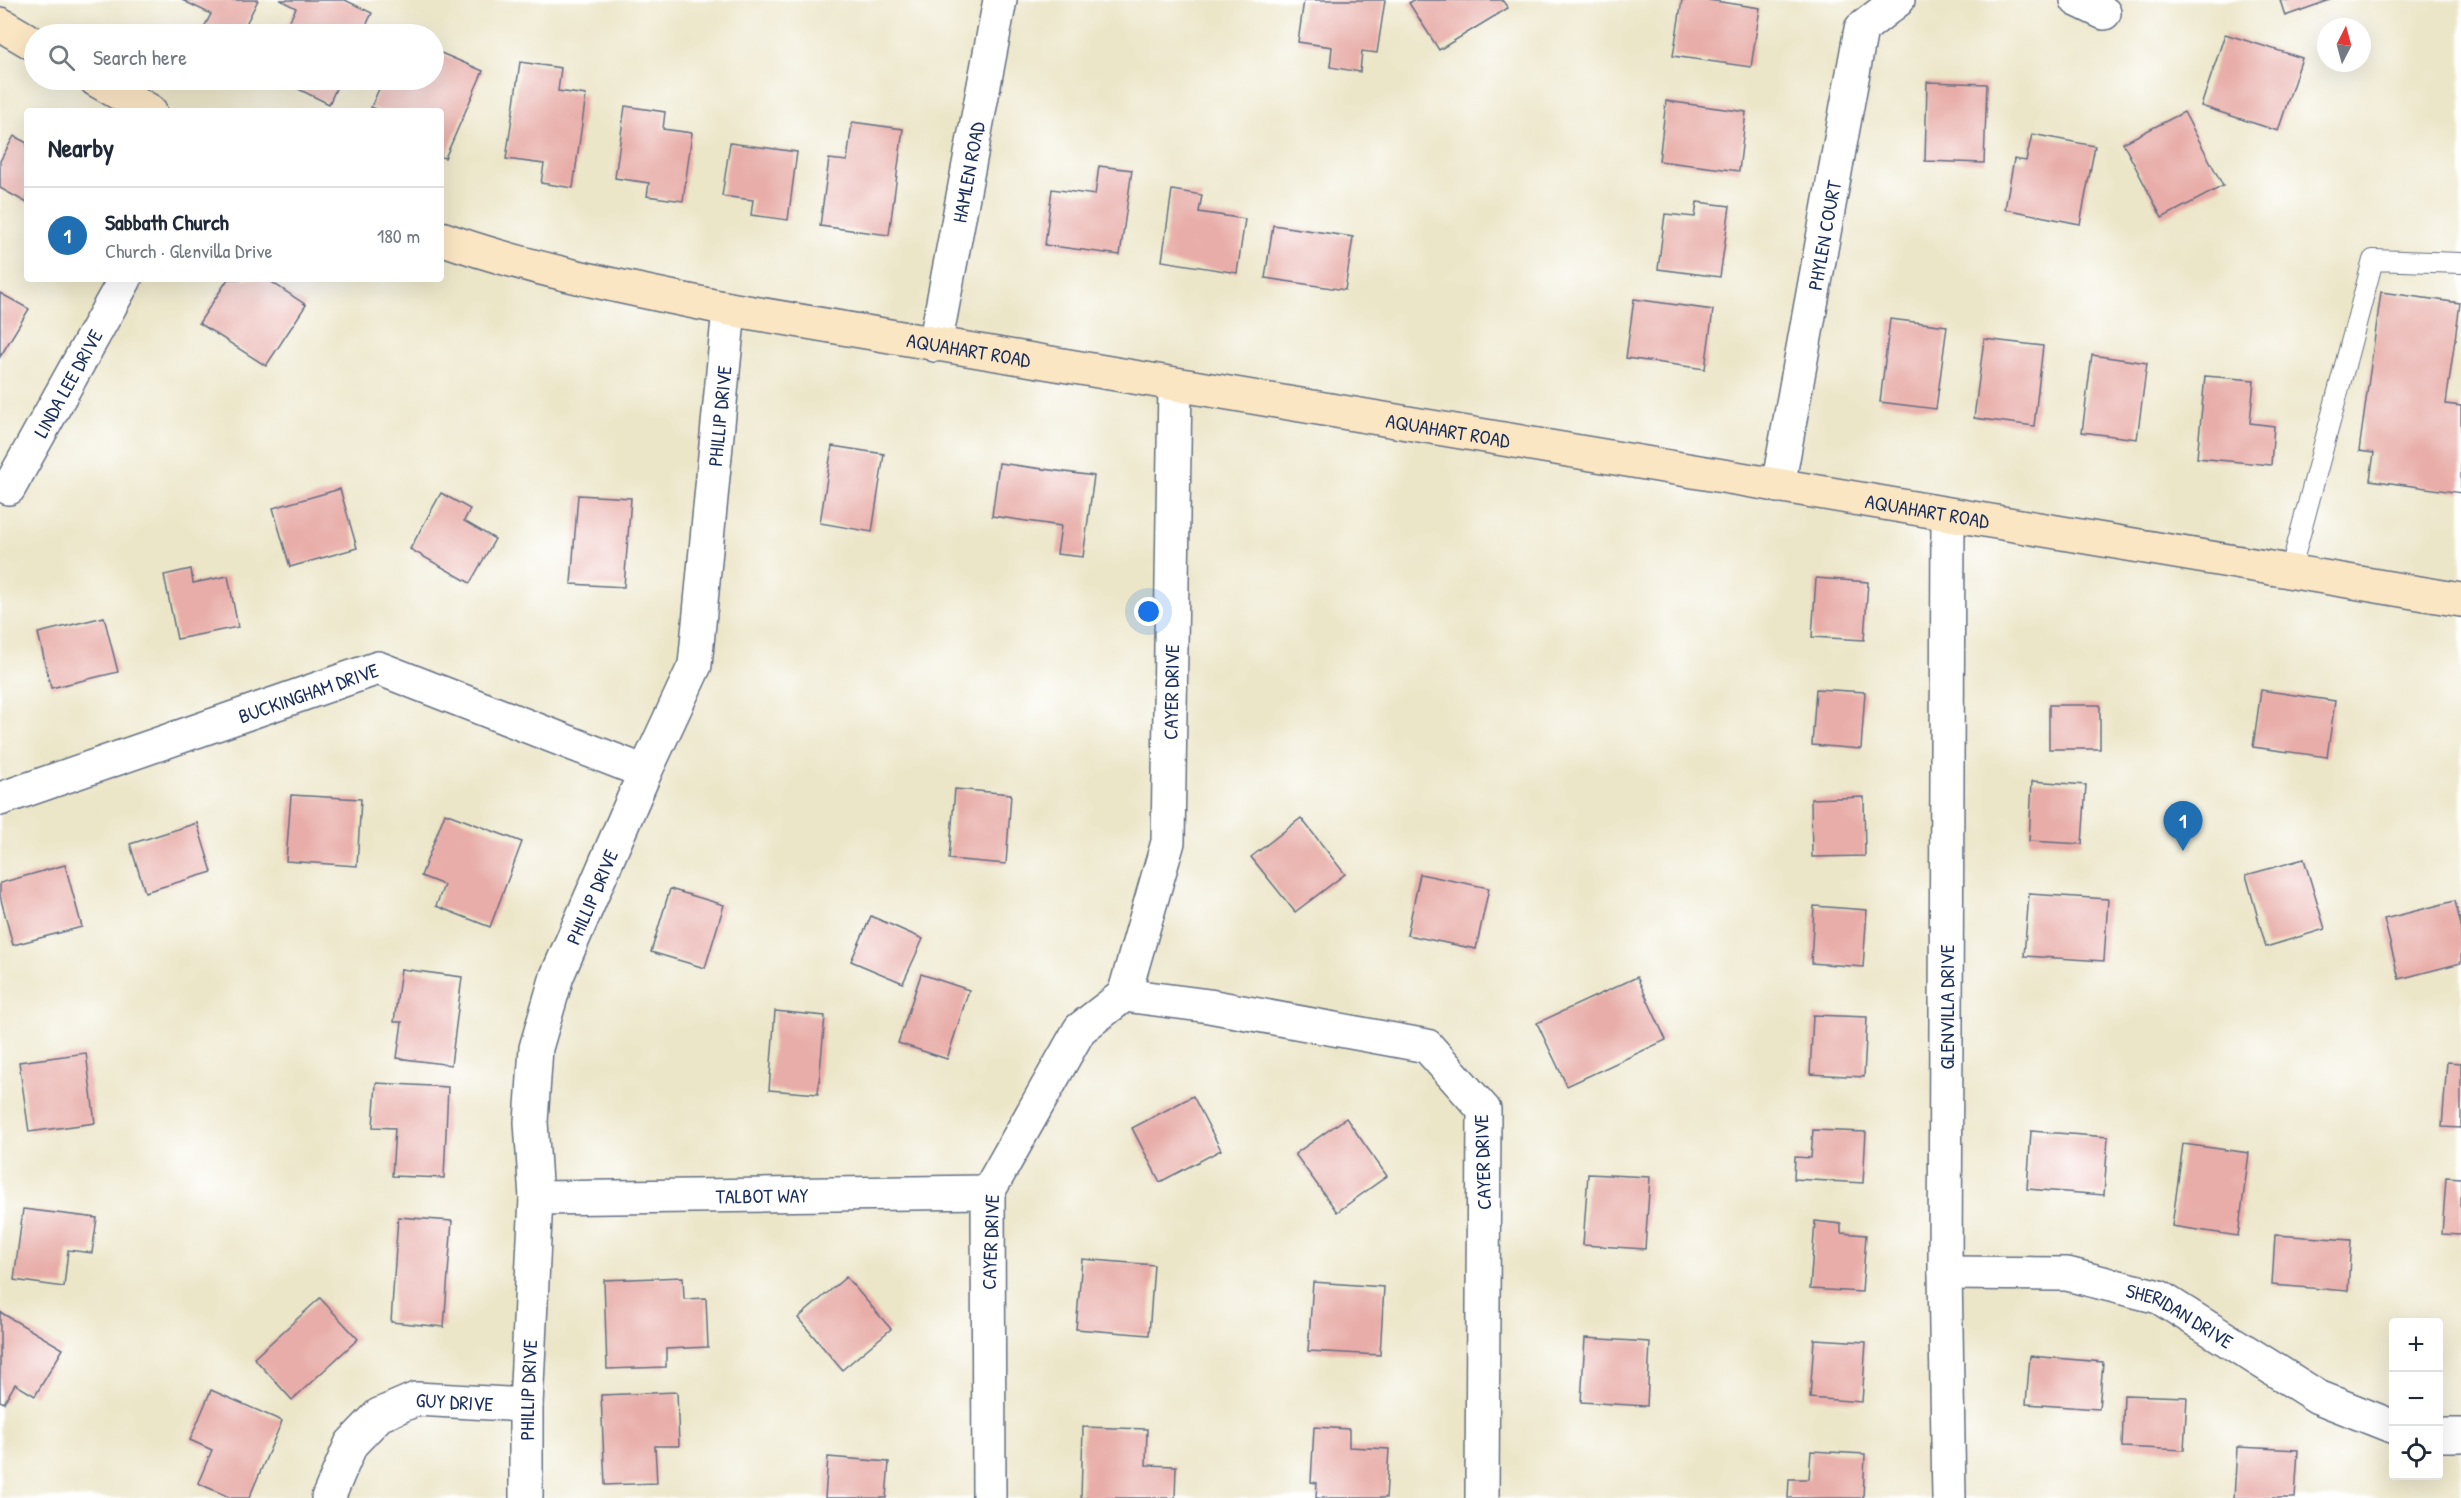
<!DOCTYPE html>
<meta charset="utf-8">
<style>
body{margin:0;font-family:"Patrick Hand",sans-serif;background:#f6f6f7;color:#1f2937}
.controls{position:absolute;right:18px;bottom:18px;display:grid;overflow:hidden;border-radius:6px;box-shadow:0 6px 24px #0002}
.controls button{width:54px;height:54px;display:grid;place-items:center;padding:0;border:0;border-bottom:2px solid #e0e1e3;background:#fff;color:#1f2937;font:30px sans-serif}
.compass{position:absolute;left:2317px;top:18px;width:54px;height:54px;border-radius:50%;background:#fff;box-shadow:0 6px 24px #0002;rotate:6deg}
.you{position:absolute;left:1149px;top:612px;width:21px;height:21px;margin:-15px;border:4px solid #fff;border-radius:50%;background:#1a73e8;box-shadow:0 0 0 9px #1a73e833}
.badge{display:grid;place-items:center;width:39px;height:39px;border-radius:50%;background:#1f6fb2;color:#fff;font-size:20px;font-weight:700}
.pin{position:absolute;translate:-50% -50px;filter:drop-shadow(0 2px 3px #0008)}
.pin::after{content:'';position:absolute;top:32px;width:21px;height:18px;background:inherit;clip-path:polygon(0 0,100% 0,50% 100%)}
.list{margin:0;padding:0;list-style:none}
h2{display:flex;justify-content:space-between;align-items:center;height:78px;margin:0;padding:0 24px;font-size:26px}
h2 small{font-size:20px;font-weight:400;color:#747a83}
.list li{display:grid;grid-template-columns:39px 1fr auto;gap:18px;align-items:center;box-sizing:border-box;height:96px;padding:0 24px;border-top:2px solid #e0e1e3}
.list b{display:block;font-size:22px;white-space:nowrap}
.list p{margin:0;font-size:20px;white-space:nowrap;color:#747a83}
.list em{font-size:20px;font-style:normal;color:#747a83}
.icon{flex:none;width:33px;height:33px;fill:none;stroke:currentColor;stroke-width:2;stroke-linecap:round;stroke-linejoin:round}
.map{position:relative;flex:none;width:2461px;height:1498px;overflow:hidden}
.search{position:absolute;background:#fff;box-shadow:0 6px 24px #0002;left:24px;top:24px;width:420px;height:66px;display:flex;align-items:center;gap:15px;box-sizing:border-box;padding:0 21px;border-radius:33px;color:#747a83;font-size:22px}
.panel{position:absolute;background:#fff;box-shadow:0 6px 24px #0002;left:24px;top:108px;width:420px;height:174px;border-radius:6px}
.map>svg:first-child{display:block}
.building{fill:#e8ada8}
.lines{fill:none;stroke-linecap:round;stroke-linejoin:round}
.lane-casing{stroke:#646f83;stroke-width:22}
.street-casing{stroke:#646f83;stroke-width:36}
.secondary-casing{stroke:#646f83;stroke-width:36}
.lane{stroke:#fff;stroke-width:20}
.street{stroke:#fff;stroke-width:33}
.secondary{stroke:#fbe6c4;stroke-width:33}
.labels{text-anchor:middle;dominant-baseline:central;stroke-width:5;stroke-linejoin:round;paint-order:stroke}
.street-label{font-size:20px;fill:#1b2f5e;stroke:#fff}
</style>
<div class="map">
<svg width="2461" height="1498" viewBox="0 0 2461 1498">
<rect width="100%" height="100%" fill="#fff"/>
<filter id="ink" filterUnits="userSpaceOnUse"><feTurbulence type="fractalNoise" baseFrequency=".0167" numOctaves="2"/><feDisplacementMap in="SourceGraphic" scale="12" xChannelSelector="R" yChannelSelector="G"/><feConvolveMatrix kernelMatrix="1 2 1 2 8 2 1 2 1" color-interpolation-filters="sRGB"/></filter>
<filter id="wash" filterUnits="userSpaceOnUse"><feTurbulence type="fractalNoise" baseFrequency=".008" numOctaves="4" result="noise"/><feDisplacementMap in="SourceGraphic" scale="24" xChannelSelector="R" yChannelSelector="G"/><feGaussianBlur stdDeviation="1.35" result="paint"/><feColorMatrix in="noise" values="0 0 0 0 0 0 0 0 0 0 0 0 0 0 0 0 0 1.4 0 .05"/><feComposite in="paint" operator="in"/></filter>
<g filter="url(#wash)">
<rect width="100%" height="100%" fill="#ece6c9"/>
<g id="blocks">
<g class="building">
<path d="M182 0H258L241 34 201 33 211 14Z"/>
<path d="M280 0H345L372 13 362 34H283L296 8Z"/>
<path d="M1304 0H1385L1377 53 1362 51 1360 72 1330 67 1332 47 1298 42Z"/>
<path d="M1414 0H1502L1508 8 1439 50 1409 3Z"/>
<path d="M1682 0H1708L1760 8 1751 67 1673 56Z"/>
<path d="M2280 0H2330L2285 16Z"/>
<path d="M2225 34 2302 58 2278 131 2201 106Z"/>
<path d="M434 50 483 71 445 158 441 157V111H381L371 107 383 80H434Z"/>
<path d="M520 62 561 68 558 91 586 95 573 188 541 183 544 164 506 159Z"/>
<path d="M300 80H340L329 104 296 88Z"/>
<path d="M1927 82 1987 84 1984 163 1925 161Z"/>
<path d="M1666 101 1746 112 1739 171 1659 161Z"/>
<path d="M625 106 665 112 663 129 692 133 683 201 647 196 649 183 615 178Z"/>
<path d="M2184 112 2223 186 2162 218 2123 143Z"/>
<path d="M852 122 903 129 889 235 820 226 829 159 847 161Z"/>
<path d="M2032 134 2095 146 2080 224 2005 209 2014 159 2026 161Z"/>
<path d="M14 136 27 143V203L0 188V161Z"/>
<path d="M730 143 797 152 788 220 751 215 753 200 722 196Z"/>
<path d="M1099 166 1132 170 1120 255 1045 245 1052 189 1095 195Z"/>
<path d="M1172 190 1202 195 1199 212 1245 219 1237 273 1162 261Z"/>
<path d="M1697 202 1730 206 1720 277 1658 269 1665 214 1695 217Z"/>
<path d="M1273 225 1353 237 1345 290 1265 278Z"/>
<path d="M228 279H267L306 305 266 366 199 323Z"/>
<path d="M2381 292 2460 303 2446 404 2461 406V493L2370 480 2374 453 2359 451Z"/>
<path d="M0 293 29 309 0 357Z"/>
<path d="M1634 299 1713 310 1705 369 1626 358Z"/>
<path d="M1890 319 1947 326 1936 409 1880 402Z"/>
<path d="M1984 339 2043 346 2034 426 1974 418Z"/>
<path d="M2092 355 2147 363 2137 439 2082 432Z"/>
<path d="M2205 376 2254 380 2250 423 2274 426 2271 465 2197 458Z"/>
<path d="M832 446 884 454 872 532 820 523Z"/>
<path d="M999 463 1094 476 1083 557 1057 554 1061 526 992 516Z"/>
<path d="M340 489 357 548 290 567 273 508Z"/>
<path d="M441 493 470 509 464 521 495 539 470 583 410 549Z"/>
<path d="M578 495 631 498 624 587 571 584Z"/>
<path d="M191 569 193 583 228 576 238 627 177 639 164 575Z"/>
<path d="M1816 578 1868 582 1864 640 1812 637Z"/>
<path d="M104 617 118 672 51 688 38 633Z"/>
<path d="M1816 689 1865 692 1861 749 1812 745Z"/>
<path d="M2261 690 2335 701 2327 757 2253 747Z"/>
<rect x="2049" y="705" width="51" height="44"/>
<path d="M2032 781 2086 785 2082 844 2029 841Z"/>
<path d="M955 789 1011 794 1006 864 949 859Z"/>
<path d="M291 795 361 799 357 866 286 861Z"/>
<path d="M1864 797 1865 856 1812 857 1811 799Z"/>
<path d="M445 813 522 842 490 927 436 906 444 885 421 876Z"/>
<path d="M1301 818 1345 874 1295 912 1251 857Z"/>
<path d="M197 823 212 872 145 892 130 844Z"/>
<path d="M2304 859 2325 929 2266 947 2246 875Z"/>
<path d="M65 865 82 927 13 945 0 896V883Z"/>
<path d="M1420 874 1489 888 1476 949 1407 935Z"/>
<path d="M670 889 724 905 705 968 651 952Z"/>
<path d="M2029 894 2108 899 2104 961 2024 956Z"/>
<path d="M2455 901 2461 925V963L2399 979 2384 919Z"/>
<path d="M1814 906 1867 910 1863 967 1811 963Z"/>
<path d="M871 916 923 939 903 983 851 961Z"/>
<path d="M401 969 462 977 451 1065 397 1058 402 1022H394Z"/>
<path d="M921 974 969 990 947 1059 898 1043Z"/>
<path d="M1637 977 1666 1040 1567 1086 1537 1023Z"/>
<path d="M775 1011 825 1016 818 1094 769 1090Z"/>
<path d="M1813 1015 1867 1017 1864 1077 1810 1074Z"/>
<path d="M86 1053 95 1123 29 1132 19 1062Z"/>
<path d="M2447 1062 2461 1063V1128L2442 1127Z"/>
<path d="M376 1083 448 1087 444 1178 392 1176 395 1128 373 1127Z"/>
<path d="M1193 1096 1221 1150 1160 1182 1132 1128Z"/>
<path d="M1346 1118 1387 1176 1337 1212 1295 1154Z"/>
<path d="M1813 1130 1866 1132 1863 1183 1794 1179 1795 1157 1811 1158Z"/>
<path d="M2031 1131 2108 1137 2104 1195 2027 1189Z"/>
<path d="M2183 1144 2249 1153 2238 1236 2172 1226Z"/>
<path d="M1588 1174 1650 1177 1645 1249 1583 1245Z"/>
<path d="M2446 1177 2461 1178V1235L2442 1234Z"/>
<path d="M23 1209 97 1218 92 1253 68 1250 64 1287 14 1280Z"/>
<path d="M398 1217 452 1221 444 1327 391 1322Z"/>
<path d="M1815 1221 1841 1224V1233L1866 1235 1862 1292 1810 1289Z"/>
<path d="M2275 1235 2351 1240 2348 1291 2272 1285Z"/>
<path d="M1082 1259 1154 1265 1149 1335 1076 1329Z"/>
<path d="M683 1277 684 1299 706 1298 708 1347 666 1349V1367L607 1369 604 1280Z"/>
<path d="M846 1277 891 1329 842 1370 798 1318Z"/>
<path d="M1313 1282 1384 1287 1380 1355 1308 1351Z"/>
<path d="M320 1298 358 1339 292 1400 254 1358Z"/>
<path d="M0 1312 63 1349 35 1396 15 1384 4 1403 0 1401Z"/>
<path d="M1585 1338 1650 1342 1647 1406 1581 1402Z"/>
<path d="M1814 1339 1866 1342 1862 1402 1810 1398Z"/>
<path d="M2030 1356 2103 1362 2099 1409 2026 1404Z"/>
<path d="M211 1390 282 1421 249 1498H231L198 1483 212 1450 190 1440Z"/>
<path d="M677 1392 679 1446H655L657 1483 605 1485 601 1395Z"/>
<path d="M2124 1395 2187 1397 2184 1450 2122 1447Z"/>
<path d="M1083 1427 1147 1429 1146 1465 1176 1466 1175 1498H1081Z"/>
<path d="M1314 1427 1349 1429V1447L1389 1449 1386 1498H1316L1317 1483 1311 1482Z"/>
<path d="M2237 1447 2298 1450 2295 1498H2234Z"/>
<path d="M1811 1451 1865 1454 1863 1498H1788L1789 1479H1809Z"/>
<path d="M828 1457 889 1462 886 1498H825Z"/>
</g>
</g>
</g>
<g filter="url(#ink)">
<use href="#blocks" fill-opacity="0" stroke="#646f83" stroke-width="1.5"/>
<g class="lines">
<g class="lane-casing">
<path id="lane" d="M2290 572 2373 260 2461 263"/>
</g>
<g class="street-casing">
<g id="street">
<path d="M2077 0 2104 13"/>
<path id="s1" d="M935 345 1000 0"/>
<path id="s2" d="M1778 486 1861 29 1898 0"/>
<path id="s3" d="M9 488 125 279"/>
<path d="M1948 516 1945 1273 1949 1498"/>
<path id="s4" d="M0 799 378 668 645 772"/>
<path d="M1124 995 1209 1006 1427 1046 1484 1110 1482 1498"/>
<path id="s5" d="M536 1198 988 1192"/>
<path id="s6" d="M1945 1273 2067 1274 2159 1297 2318 1397 2394 1427"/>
<path d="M2438 1435H2461"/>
<path id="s7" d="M328 1498 351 1444 379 1415 416 1399 526 1405"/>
<path id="s8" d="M526 1498V1405L536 1198 531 1122 536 1048 557 976 645 772 695 665 729 309"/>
<path id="s9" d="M989 1498 988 1192 1080 1029 1124 995 1168 842 1175 385"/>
</g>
</g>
<g class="secondary-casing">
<g id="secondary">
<path d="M0 24 34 44"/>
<path d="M96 80 150 111"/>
<path id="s10" d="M441 238C534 271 632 289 729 309L2461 600"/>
</g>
</g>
<use href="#lane" class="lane"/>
<use href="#street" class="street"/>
<use href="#secondary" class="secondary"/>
</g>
</g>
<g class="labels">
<g class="street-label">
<text stroke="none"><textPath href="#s1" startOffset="176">HAMLEN ROAD</textPath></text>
<text stroke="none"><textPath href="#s2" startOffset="255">PHYLEN COURT</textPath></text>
<text stroke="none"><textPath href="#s10" startOffset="540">AQUAHART ROAD</textPath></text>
<text stroke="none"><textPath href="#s3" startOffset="120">LINDA LEE DRIVE</textPath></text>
<text stroke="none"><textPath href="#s8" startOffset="1116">PHILLIP DRIVE</textPath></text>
<text stroke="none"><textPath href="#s10" startOffset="1026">AQUAHART ROAD</textPath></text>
<text stroke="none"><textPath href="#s10" startOffset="1512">AQUAHART ROAD</textPath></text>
<text stroke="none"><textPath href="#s9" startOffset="858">CAYER DRIVE</textPath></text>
<text stroke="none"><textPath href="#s4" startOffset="326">BUCKINGHAM DRIVE</textPath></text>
<text stroke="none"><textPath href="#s8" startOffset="612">PHILLIP DRIVE</textPath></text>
<text transform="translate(1946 1007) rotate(-90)">GLENVILLA DRIVE</text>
<text transform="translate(1482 1162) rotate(-92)">CAYER DRIVE</text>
<text stroke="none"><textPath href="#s5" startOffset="226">TALBOT WAY</textPath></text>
<text transform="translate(990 1242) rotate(-88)">CAYER DRIVE</text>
<text stroke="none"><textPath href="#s6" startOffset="243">SHERIDAN DRIVE</textPath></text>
<text stroke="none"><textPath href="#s8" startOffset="108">PHILLIP DRIVE</textPath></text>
<text stroke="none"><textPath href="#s7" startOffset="178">GUY DRIVE</textPath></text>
</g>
</g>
</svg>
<div class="controls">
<button>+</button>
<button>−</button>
<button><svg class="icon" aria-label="locate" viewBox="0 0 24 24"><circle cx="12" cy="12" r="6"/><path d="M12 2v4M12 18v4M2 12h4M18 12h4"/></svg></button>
</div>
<svg class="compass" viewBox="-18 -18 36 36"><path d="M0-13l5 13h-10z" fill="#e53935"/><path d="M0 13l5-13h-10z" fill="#747a83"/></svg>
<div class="you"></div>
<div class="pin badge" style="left:2183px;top:851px">1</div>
<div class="search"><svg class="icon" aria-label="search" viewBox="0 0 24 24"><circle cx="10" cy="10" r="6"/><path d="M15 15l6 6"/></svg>Search here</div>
<section class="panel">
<h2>Nearby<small></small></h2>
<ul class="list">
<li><span class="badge">1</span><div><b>Sabbath Church</b><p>Church · Glenvilla Drive</p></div><em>180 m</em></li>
</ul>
</section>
</div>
